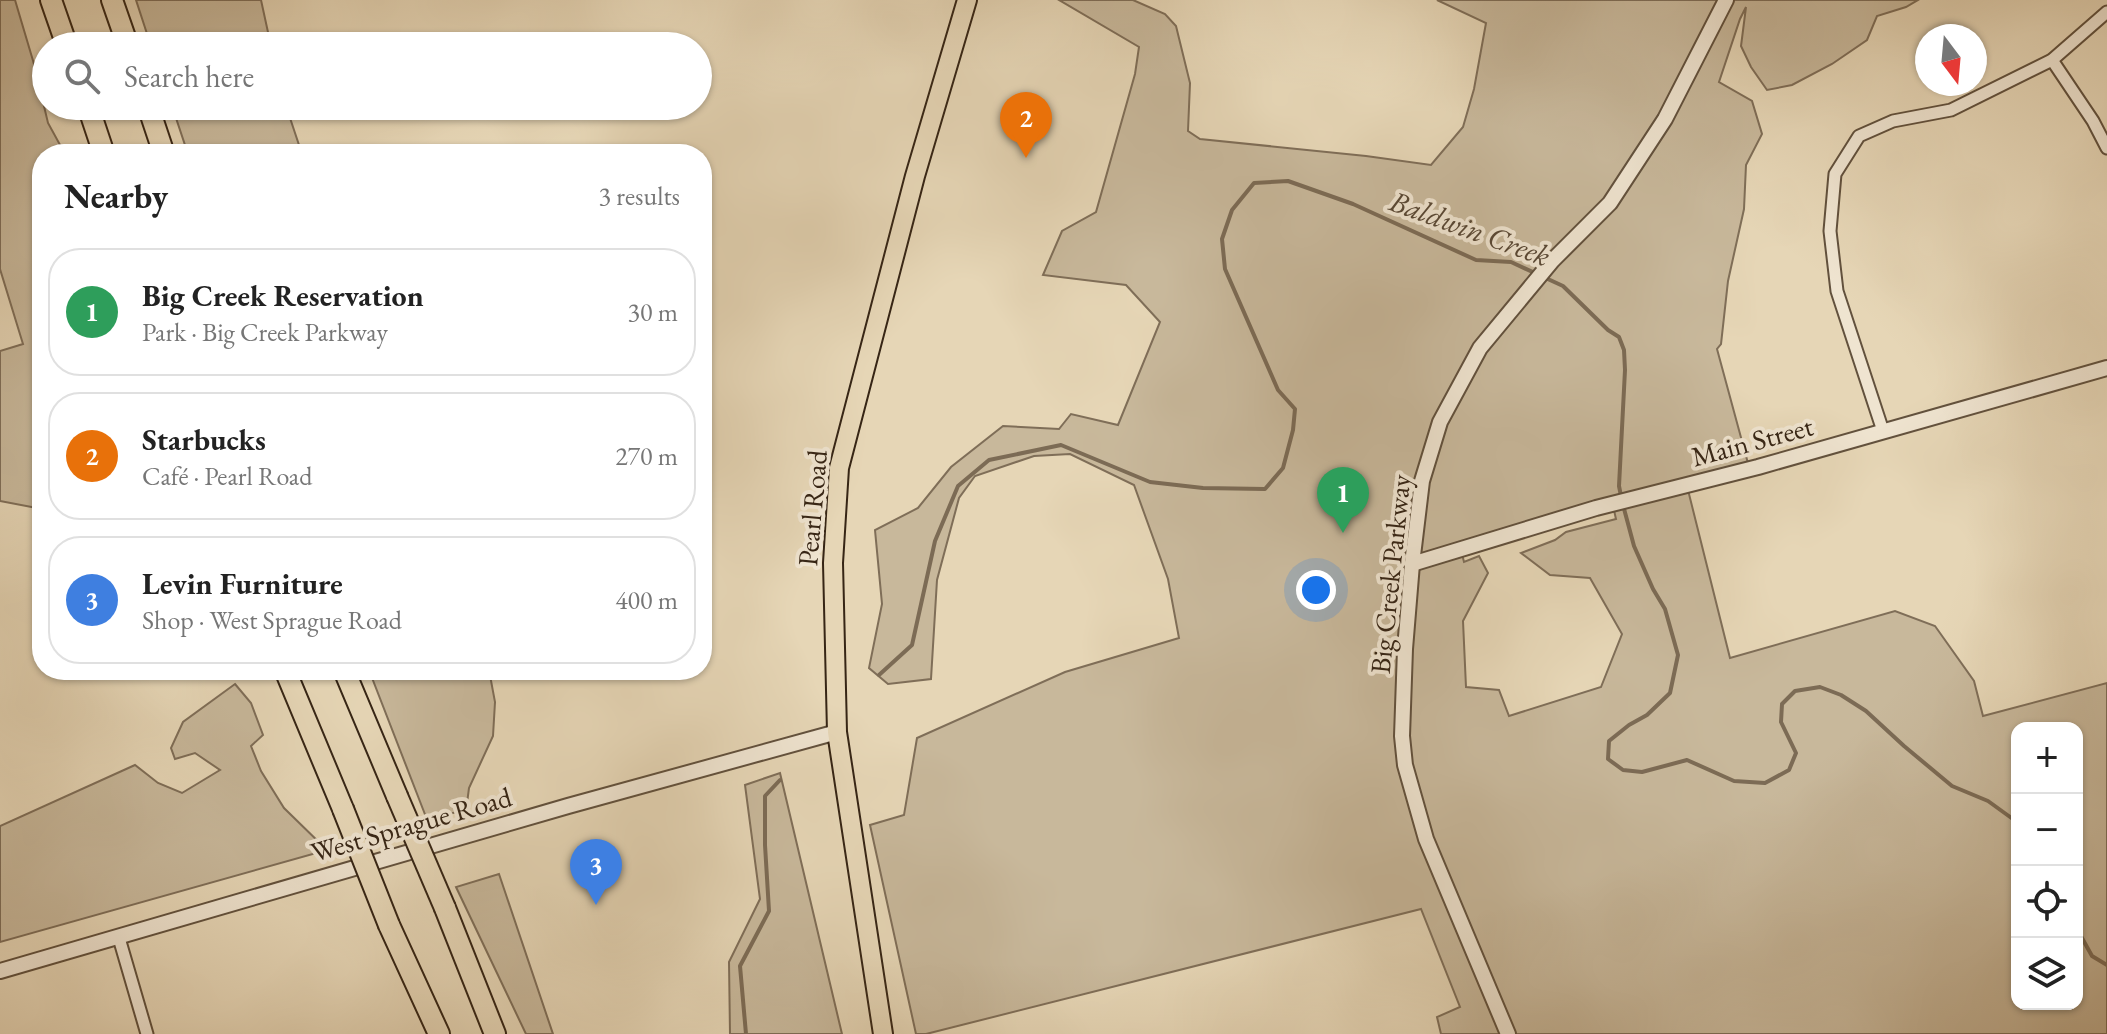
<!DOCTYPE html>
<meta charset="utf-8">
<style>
body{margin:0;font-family:"EB Garamond",serif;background:#f6f6f6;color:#222}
.controls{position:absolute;right:24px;bottom:24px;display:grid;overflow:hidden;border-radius:16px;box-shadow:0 2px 6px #0004}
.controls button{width:72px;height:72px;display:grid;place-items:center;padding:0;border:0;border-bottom:2px solid #e0e0e0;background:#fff;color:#222;font:40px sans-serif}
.compass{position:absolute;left:1915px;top:24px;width:72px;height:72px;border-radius:50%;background:#fff;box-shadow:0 2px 6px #0004;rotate:164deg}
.you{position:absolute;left:1316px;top:590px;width:28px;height:28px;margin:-20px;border:6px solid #fff;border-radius:50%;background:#1a73e8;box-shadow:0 0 0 12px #1a73e833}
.badge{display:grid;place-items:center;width:52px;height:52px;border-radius:50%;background:#d93025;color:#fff;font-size:26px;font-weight:700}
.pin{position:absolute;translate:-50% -66px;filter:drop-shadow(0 2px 4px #0008)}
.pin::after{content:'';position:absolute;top:42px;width:28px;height:24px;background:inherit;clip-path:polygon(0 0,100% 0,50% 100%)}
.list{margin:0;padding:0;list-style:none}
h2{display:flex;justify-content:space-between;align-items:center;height:104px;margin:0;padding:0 32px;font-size:34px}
h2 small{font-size:26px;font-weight:400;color:#767676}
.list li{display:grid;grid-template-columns:52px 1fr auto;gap:24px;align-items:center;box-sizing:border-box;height:128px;margin:0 16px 16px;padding:0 16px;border:2px solid #e0e0e0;border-radius:32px}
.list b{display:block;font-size:30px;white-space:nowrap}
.list p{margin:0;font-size:26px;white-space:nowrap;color:#767676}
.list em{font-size:26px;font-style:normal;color:#767676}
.icon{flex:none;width:44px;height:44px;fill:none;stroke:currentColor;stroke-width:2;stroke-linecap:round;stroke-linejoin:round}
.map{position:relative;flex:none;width:2107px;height:1034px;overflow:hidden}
.search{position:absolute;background:#fff;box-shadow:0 2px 6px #0004;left:32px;top:32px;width:680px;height:88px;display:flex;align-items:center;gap:20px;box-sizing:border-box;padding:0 28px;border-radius:44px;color:#767676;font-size:30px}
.panel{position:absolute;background:#fff;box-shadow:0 2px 6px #0004;left:32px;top:144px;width:680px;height:536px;border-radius:32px}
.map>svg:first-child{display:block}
.green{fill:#c8b89b;stroke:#7f6e58;stroke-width:2;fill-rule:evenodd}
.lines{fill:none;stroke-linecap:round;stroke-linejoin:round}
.stream{stroke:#7c6b55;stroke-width:4}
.minor-casing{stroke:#62513d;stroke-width:15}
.tertiary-casing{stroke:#62513d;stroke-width:18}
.primary-casing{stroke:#362515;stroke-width:22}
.motorway-casing{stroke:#362515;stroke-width:24}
.minor{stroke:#efe4d0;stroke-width:11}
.tertiary{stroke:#efe4d0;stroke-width:14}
.primary{stroke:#e6d6b6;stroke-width:18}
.motorway{stroke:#e6d6b6;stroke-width:20}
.motorway-bridge-casing{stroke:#362515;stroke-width:24;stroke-linecap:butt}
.motorway-bridge{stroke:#e6d6b6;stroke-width:20}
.labels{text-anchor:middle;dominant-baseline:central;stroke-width:8;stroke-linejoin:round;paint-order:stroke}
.street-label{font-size:28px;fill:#362515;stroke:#efe4d0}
.water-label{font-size:30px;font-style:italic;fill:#594835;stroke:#efe4d0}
</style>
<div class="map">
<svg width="2107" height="1034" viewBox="0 0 2107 1034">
<rect width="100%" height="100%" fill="#e6d6b6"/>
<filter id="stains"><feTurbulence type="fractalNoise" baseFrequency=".0025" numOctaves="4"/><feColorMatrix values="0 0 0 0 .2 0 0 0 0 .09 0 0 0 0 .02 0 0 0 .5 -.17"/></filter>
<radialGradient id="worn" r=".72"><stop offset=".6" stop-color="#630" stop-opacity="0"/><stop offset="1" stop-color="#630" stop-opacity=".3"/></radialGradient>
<g class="green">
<path d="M0 0H15L34 64 48 123 65 154H42V509L0 501V351L23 344 0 269Z"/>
<path d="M136 0H261L271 46H151Z"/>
<path d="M1059 0H1133L1165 14 1176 26 1190 83 1188 131 1200 139 1366 156 1431 165 1463 127 1474 89 1486 23 1437 0H1918L1906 7 1877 16 1867 40 1832 64 1792 85 1767 90 1751 67 1741 46 1746 7 1740 19 1719 82 1752 101 1762 134 1746 165 1744 209 1728 281 1721 344 1717 349 1749 467 1687 486 1730 658 1895 611 1935 626 1974 681 1983 716 2107 683V1034H1441L1437 1017 1460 1007 1421 909 926 1034H916L870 825 904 815 917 738 1065 672 1179 638 1168 579 1134 485 1070 454 1034 456 975 476 959 498 937 580 931 679 888 684 869 668 882 604 875 530 918 508 951 467 1003 426 1059 429 1071 414 1118 425 1160 322 1126 285 1043 275 1062 231 1096 212 1135 74 1139 47ZM1613 506 1616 519 1566 532 1555 540 1521 553 1550 575 1590 578 1622 634 1601 687 1509 716 1499 690 1466 687 1463 621 1488 573 1479 556 1464 562 1461 550ZM2017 728H2077V1004H2017Z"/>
<path d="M172 106H286L302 154H188Z"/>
<path d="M369 670H489L495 702 493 736 469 788 466 811 426 817Z"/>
<path d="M235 684 251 703 263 735 251 746 261 771 284 808 327 850 0 942V826L135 765 158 783 182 793 220 770 195 753 175 759 171 748 183 722Z"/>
<path d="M780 773 842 1034H730L729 962 760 899 745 785Z"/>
<path d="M499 874 553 1034H526L456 887Z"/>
</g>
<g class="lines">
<g class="stream">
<path d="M1623 505 1634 546 1653 589 1665 609 1678 655 1670 693 1647 715 1629 725 1609 741 1608 759 1623 770 1642 772 1687 760 1734 781 1765 783 1789 770 1796 753 1781 722 1782 704 1795 691 1820 687 1841 695 1866 711 1904 746 1952 786 1988 801 2017 822"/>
<path d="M879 675 912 645 935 541 958 486 989 460 1061 445 1150 482 1203 488 1265 489 1283 468 1293 430 1295 409 1278 390 1225 269 1222 239 1232 210 1254 183 1288 181 1353 204 1476 260 1511 262 1563 286 1608 330 1619 337 1624 350 1625 370 1619 486 1621 496"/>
<path d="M2077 929 2092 956 2107 965"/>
<path d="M746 1034 740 966 769 911 765 845V796L780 780"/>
</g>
<g class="minor-casing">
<g id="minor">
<path d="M2052 60 2093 121 2107 148"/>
<path d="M1883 431 1837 291 1830 231 1835 174 1859 136 1893 121 1951 110 2052 60 2107 12"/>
<path d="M119 938 147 1034"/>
</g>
</g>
<g class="tertiary-casing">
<g id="tertiary">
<path d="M1412 564 1596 508 1758 467 2107 368"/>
<path d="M0 971 568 806 837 732"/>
<path d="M1508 1034 1426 839 1405 765 1402 736 1405 649 1412 564 1422 481 1440 422 1480 348 1552 261 1610 203 1665 119 1726 0"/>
</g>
</g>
<g class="primary-casing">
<path id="primary" d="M883 1034 837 732 833 563 839 468 915 176 967 0"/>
</g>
<g class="motorway-casing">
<g id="motorway">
<path d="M51 0 67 46"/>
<path d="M112 0 128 46"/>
<path d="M88 106 104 154"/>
<path d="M148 106 164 154"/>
<path d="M285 670 343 809"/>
<path d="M344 670 397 796"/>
<path d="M445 908 495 1034"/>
<path d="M389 925 439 1034"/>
</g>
</g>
<use href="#minor" class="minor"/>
<use href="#tertiary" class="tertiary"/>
<use href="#primary" class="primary"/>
<use href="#motorway" class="motorway"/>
<g class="motorway-bridge-casing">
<g id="motorway-bridge">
<path d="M397 796 445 908"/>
<path d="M343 809 389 925"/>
</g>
</g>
<use href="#motorway-bridge" class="motorway-bridge"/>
</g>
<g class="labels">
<g class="street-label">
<text transform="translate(1752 441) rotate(-15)">Main Street</text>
<text transform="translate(812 508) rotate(-85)">Pearl Road</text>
<text transform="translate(1390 574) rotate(-84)">Big Creek Parkway</text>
<text transform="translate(411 824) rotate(-16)">West Sprague Road</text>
</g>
<g class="water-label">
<text transform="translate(1470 228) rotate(20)">Baldwin Creek</text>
</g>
</g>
<rect width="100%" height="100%" filter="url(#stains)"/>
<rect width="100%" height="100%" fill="url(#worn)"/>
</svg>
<div class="controls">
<button>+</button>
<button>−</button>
<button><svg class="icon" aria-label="locate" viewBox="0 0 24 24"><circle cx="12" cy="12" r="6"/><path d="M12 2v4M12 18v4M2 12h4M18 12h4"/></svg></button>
<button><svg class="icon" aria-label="layers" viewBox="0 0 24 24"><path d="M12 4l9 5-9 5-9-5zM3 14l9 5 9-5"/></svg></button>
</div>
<svg class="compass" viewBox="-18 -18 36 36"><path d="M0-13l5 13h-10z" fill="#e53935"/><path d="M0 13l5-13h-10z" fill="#767676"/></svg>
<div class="you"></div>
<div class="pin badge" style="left:1343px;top:533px;background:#2e9e5b">1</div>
<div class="pin badge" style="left:1026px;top:158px;background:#e8710a">2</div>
<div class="pin badge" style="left:596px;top:905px;background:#3f7fe0">3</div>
<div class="search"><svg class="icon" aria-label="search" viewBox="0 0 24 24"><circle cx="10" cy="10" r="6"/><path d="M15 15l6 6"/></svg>Search here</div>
<section class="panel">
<h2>Nearby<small>3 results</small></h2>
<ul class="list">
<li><span class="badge" style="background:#2e9e5b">1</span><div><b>Big Creek Reservation</b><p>Park · Big Creek Parkway</p></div><em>30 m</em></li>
<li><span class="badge" style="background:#e8710a">2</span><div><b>Starbucks</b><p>Café · Pearl Road</p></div><em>270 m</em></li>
<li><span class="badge" style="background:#3f7fe0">3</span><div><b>Levin Furniture</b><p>Shop · West Sprague Road</p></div><em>400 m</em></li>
</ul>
</section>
</div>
